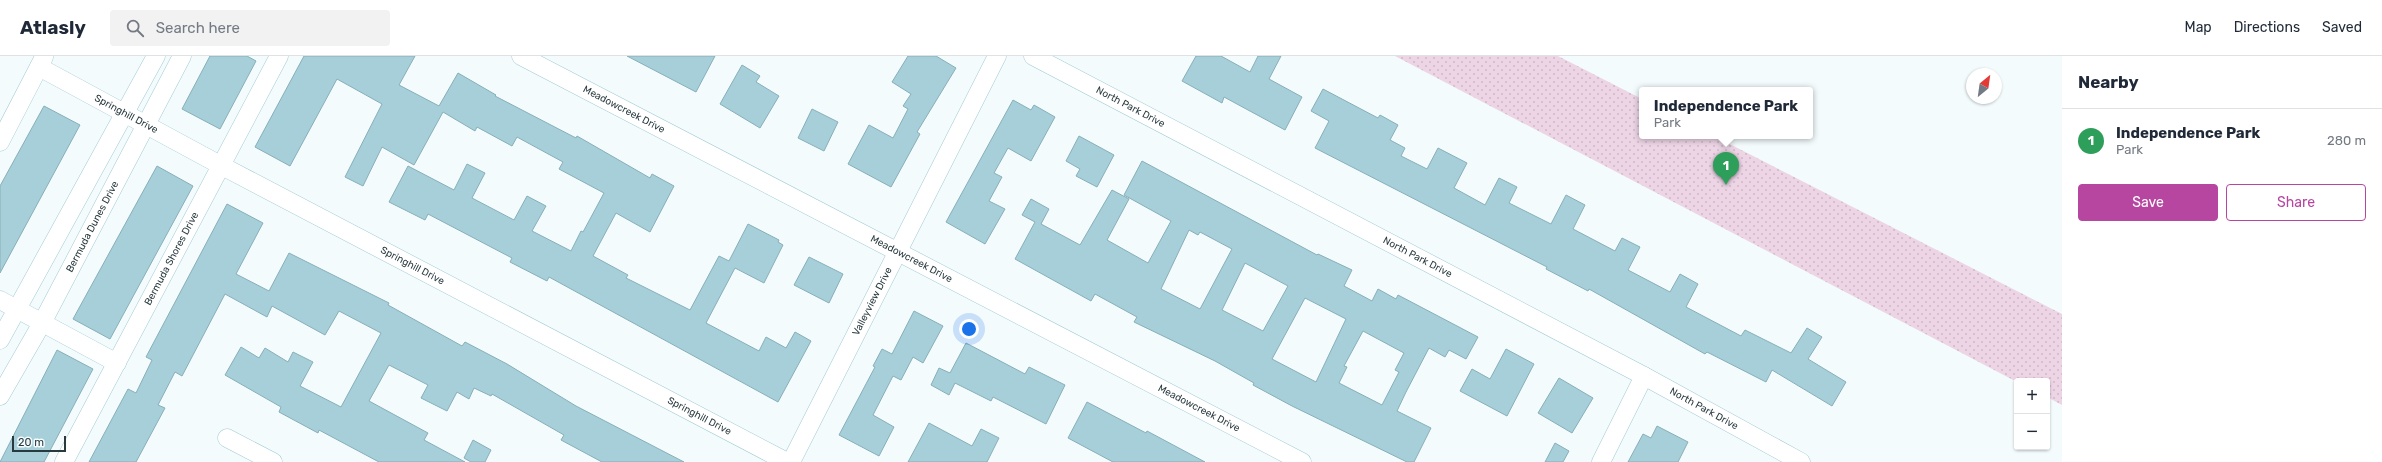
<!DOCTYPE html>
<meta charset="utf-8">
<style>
body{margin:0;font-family:Rubik,sans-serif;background:#f2f2f3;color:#1f2937}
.controls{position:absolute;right:12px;bottom:12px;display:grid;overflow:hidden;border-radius:4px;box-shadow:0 1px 3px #0004}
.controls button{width:36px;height:36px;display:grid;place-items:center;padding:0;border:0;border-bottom:1px solid #e0e1e3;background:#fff;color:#1f2937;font:20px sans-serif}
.compass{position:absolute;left:1966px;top:12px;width:36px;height:36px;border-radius:50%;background:#fff;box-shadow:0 1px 3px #0004;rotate:29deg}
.scale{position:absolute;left:12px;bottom:10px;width:54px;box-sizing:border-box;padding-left:4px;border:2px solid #293a3e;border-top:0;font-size:11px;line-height:14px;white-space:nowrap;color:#293a3e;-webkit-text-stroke:3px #f3fbfd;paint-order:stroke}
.you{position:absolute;left:969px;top:273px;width:14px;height:14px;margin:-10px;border:3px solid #fff;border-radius:50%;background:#1a73e8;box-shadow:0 0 0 6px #1a73e833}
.badge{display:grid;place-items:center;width:26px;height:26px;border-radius:50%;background:#b746a1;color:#fff;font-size:13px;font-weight:700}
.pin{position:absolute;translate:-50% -33px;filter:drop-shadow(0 1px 2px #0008)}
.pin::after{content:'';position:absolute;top:21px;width:14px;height:12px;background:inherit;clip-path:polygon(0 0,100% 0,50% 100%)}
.popup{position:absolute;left:1639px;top:31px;width:174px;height:52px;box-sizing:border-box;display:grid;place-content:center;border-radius:4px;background:#fff;filter:drop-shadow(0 1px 3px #0005);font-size:13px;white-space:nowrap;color:#747a83}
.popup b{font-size:15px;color:#1f2937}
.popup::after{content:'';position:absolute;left:50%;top:100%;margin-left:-8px;border:8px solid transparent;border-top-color:#fff}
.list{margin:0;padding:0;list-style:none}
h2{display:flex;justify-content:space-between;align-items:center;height:52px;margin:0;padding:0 16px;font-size:17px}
h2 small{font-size:13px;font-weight:400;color:#747a83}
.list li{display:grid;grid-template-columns:26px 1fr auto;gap:12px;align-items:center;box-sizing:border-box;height:64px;padding:0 16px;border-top:1px solid #e0e1e3}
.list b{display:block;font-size:15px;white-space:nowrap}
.list p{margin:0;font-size:13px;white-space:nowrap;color:#747a83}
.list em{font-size:13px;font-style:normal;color:#747a83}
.actions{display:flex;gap:8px;padding:12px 16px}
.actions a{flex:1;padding:9px 0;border:1px solid #b746a1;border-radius:4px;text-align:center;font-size:14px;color:#b746a1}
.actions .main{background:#b746a1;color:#fff}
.icon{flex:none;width:22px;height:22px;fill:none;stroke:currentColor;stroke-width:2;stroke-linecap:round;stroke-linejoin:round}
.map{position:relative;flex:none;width:2062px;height:406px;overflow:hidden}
header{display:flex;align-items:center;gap:24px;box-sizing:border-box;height:56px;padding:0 20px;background:#fff;border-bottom:1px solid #e0e1e3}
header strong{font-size:19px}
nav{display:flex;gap:22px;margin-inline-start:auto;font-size:14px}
.search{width:280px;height:36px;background:#f2f2f3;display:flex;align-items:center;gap:10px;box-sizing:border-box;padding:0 14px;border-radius:4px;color:#747a83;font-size:15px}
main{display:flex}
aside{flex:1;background:#fff}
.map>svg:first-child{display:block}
.grass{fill:url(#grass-dots)}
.building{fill:#a7cfd9;stroke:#87afb8;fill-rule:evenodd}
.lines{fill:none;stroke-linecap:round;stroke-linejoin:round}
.minor-casing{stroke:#a3cbd5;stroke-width:19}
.minor{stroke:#fff;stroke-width:18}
.labels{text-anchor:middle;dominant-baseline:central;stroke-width:3;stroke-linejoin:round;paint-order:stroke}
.street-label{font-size:10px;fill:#293a3e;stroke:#f3fbfd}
</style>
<header>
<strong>Atlasly</strong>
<div class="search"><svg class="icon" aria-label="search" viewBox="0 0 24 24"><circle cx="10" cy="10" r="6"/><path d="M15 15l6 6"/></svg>Search here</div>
<nav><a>Map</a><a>Directions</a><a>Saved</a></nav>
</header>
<main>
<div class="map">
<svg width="2062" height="406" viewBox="0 0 2062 406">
<defs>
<pattern id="grass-dots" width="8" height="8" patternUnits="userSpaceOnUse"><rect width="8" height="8" fill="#edd5e6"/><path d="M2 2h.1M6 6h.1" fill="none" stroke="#cbb8c6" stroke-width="1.8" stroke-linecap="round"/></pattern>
</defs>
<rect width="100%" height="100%" fill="#f3fbfd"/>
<path class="grass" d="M1395 0H1558L1642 43V80H1714L2062 258V349L2047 341V325L2017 326Z"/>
<g class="building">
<path d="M210 0H247L256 5 220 73 182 53Z"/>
<path d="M304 0H415L399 29 439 50 458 17 496 39 495 40 576 82 577 80 650 122 652 118 674 130 650 176 616 157 593 200 628 219 626 222 690 254 719 200 729 205 748 168 779 184 778 186 783 189 764 227 735 212 706 267 759 295 766 281 786 292 795 276 811 285 778 346 549 221 547 225 510 206 512 202 428 158 425 164 389 146 408 110 454 134 467 108 485 117 472 142 514 164 527 140 546 150 532 175 571 195 581 175 583 176 604 137 559 113 563 106 517 81 512 90 477 71 475 75 443 56 414 109 382 91 363 130 345 121 382 48 337 23 290 110 255 91Z"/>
<path d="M627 0H715L696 36Z"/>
<path d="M908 0H936L956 12 917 76 920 78 891 131 848 108 869 69 893 82 908 53 903 50 911 38 892 26Z"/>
<path d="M1196 0H1221L1250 16 1258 0H1281L1269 23 1302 41 1285 74 1224 41 1222 47 1182 25Z"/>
<path d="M742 9 760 20 756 26 779 40 760 72 720 48Z"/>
<path d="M1323 33 1378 62 1380 59 1398 69 1390 84 1405 92 1401 100 1427 113 1438 92 1467 107 1454 132 1485 149 1499 122 1517 131 1509 147 1551 168 1566 139 1585 149 1573 173 1615 195 1622 182 1640 191 1628 214 1670 236 1680 218 1698 228 1686 251 1741 280 1745 274 1791 297 1807 272 1822 281 1808 303 1846 326 1832 350 1772 314 1766 326 1707 296 1705 298 1589 233 1588 235 1546 213 1547 211 1315 92 1329 65 1311 55Z"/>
<path d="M1013 44 1031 54 1034 49 1055 61 1031 105 1008 92 994 117 1002 121 989 145 1005 153 985 188 946 166Z"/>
<path d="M44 50 80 69 0 217V130Z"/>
<path d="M812 53 838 66 824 95 798 82Z"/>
<path d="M1079 80 1114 99 1097 131 1076 120 1080 113 1066 105Z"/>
<path d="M1142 105 1317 199 1318 198 1352 214 1344 230 1372 245 1378 233 1396 243 1398 239 1478 281 1466 303 1449 294 1445 301 1429 292 1406 336 1397 355 1431 372 1414 406H1407L1292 350 1253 329 1254 327 1215 305 1134 266 1137 261 1095 238 1091 245 1015 203 1035 166 1022 159 1031 143 1049 153 1041 168 1080 189 1112 134 1129 143 1107 184 1148 207 1171 165 1124 139ZM1189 174 1198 179 1200 176 1232 193 1200 253 1161 233ZM1245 207 1288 230 1263 275 1222 254ZM1305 242 1346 263 1316 326 1272 303ZM1363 275 1404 297 1395 314 1399 316 1382 349 1339 327 1347 311 1344 310Z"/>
<path d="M157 110 193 130 110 283 73 263Z"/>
<path d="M227 148 263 167 236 218 269 235 289 197 389 247 388 249 462 290 465 286 507 308 576 350 684 406H602L561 384 564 379 492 338 491 340 474 332 469 343 457 336 447 355 421 342 428 329 389 309 369 345 428 377 424 384 465 406H379L319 374 318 377 279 356 281 351 225 319 241 291 259 302 265 292 288 306 293 296 313 306 300 330 341 351 381 277 339 255 325 279 272 250 267 261 225 238 182 320 175 316 158 349 165 352 136 406H89L128 333 136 337 152 304 146 301Z"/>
<path d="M809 201 843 218 829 247 794 229Z"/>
<path d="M914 255 943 270 923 307 913 301 901 324 893 320 873 359 894 371 879 400 839 379 875 311 873 310 882 293 892 298Z"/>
<path d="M966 287 1025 318 1029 311 1065 329 1046 368 993 341 991 345 955 327 949 339 931 329 939 312 950 317Z"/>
<path d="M1506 293 1534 308 1507 360 1460 335 1472 313 1490 323Z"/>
<path d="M57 294 93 313 44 406H0Z"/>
<path d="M1559 322 1593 342 1572 377 1538 357Z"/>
<path d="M1087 346 1146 377 1147 375 1205 406H1113L1068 382Z"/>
<path d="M929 367 972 390 981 373 999 382 987 406H908Z"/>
<path d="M1657 370 1688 386 1678 406H1628L1643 378 1651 382Z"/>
<path d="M473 384 491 394 485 406H471L464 402Z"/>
<path d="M1555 387 1569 395 1563 406H1545Z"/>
</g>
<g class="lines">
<g class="minor-casing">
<g id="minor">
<path id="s1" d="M521 0 1302 406"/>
<path id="s2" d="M1033 0 1644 320 1801 406"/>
<path id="s3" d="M39 11 222 110 787 406"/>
<path d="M0 86 44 1"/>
<path d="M0 244 117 307"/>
<path d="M0 284 156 0"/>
<path id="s4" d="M0 340 42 267 182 0"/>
<path d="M227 382 273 406"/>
<path id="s5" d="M64 406 279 0"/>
<path id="s6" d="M791 406 997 0"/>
<path d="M1601 406 1644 320"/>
</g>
</g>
<use href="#minor" class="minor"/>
</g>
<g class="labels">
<g class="street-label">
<text stroke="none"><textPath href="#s2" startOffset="110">North Park Drive</textPath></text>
<text stroke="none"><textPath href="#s1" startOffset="116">Meadowcreek Drive</textPath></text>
<text stroke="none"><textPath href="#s3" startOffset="99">Springhill Drive</textPath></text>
<text stroke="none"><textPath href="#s4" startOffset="193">Bermuda Dunes Drive</textPath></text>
<text stroke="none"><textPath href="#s2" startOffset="434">North Park Drive</textPath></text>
<text stroke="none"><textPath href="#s5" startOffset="230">Bermuda Shores Drive</textPath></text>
<text stroke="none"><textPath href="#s1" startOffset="440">Meadowcreek Drive</textPath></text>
<text stroke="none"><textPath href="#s3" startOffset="423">Springhill Drive</textPath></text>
<text stroke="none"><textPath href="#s6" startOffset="180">Valleyview Drive</textPath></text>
<text stroke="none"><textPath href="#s1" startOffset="764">Meadowcreek Drive</textPath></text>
<text stroke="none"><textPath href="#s2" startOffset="758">North Park Drive</textPath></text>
<text stroke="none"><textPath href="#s3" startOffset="747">Springhill Drive</textPath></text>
</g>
</g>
</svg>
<div class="controls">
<button>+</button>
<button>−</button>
</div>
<svg class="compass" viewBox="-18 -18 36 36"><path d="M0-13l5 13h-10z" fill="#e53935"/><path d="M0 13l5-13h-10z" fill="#747a83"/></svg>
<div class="scale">20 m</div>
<div class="you"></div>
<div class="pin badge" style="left:1726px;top:129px;background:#2e9e5b">1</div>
<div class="popup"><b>Independence Park</b>Park</div>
</div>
<aside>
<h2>Nearby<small></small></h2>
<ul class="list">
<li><span class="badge" style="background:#2e9e5b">1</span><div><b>Independence Park</b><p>Park</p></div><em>280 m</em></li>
</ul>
<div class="actions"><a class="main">Save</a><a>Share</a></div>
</aside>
</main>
